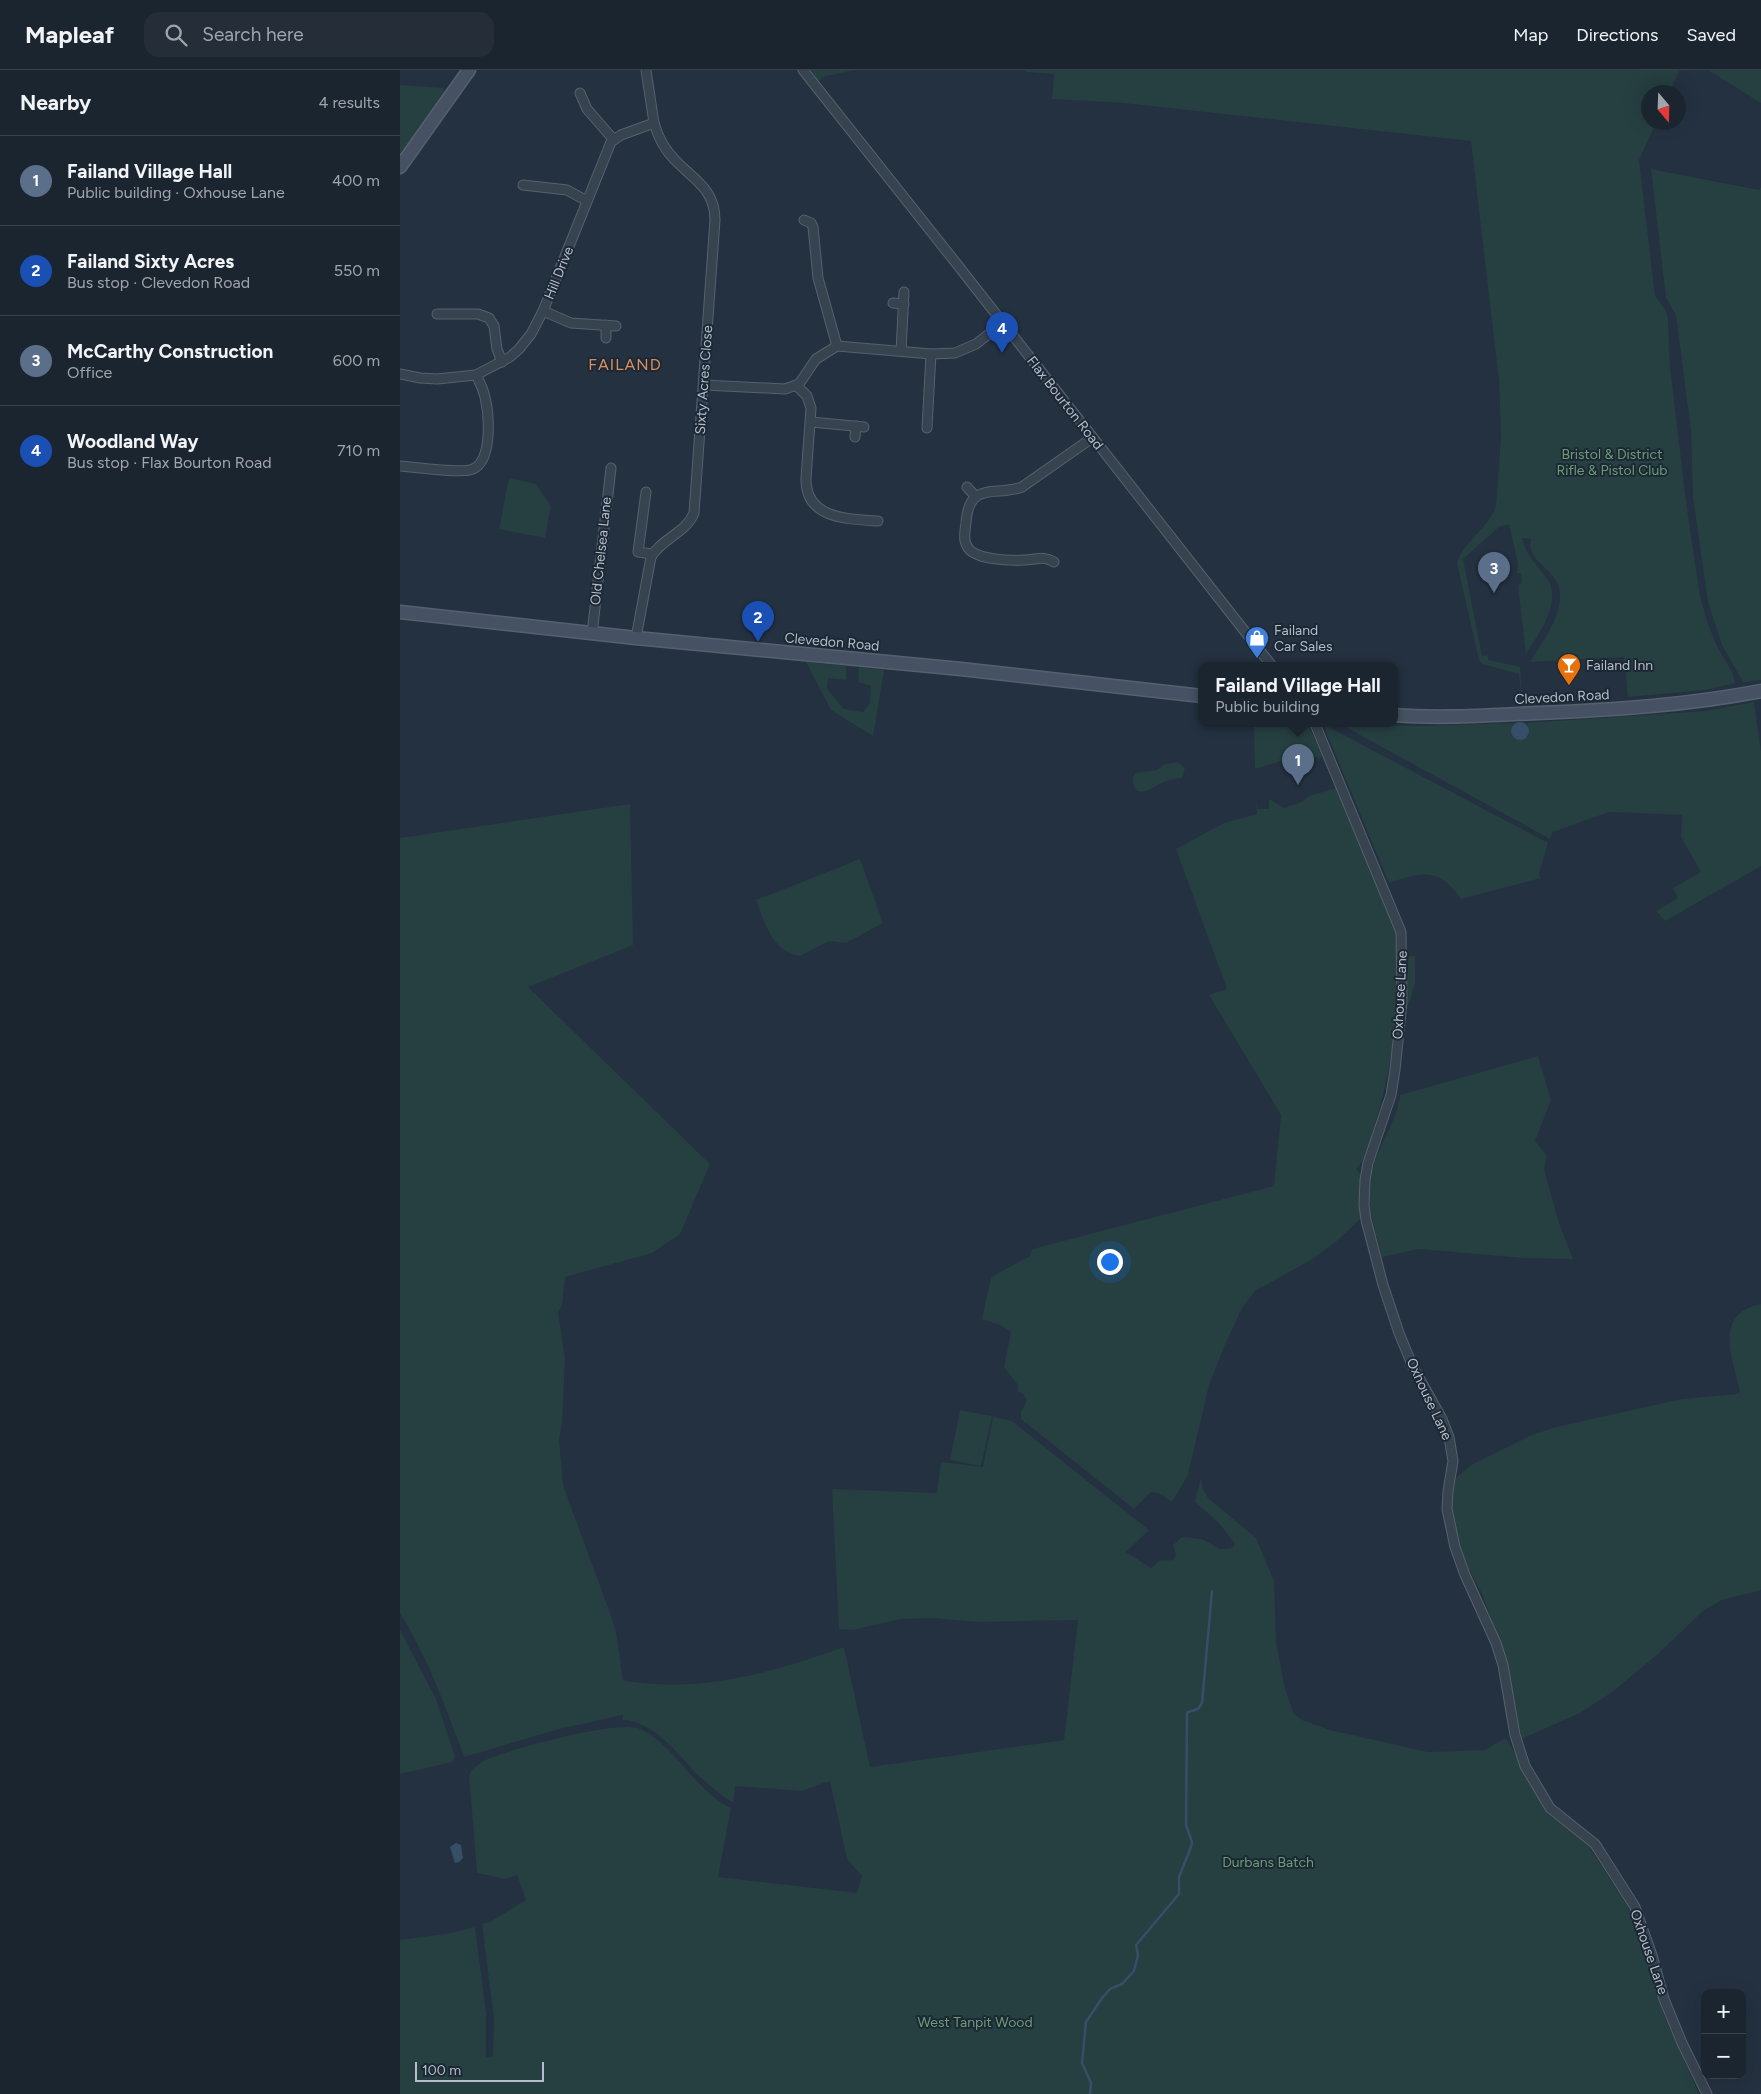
<!DOCTYPE html>
<meta charset="utf-8">
<style>
body{margin:0;font-family:Figtree,sans-serif;background:#242d38;color:#f1f3f6}
.controls{position:absolute;right:15px;bottom:15px;display:grid;overflow:hidden;border-radius:10px;box-shadow:0 5px 20px #0002}
.controls button{width:45px;height:45px;display:grid;place-items:center;padding:0;border:0;border-bottom:1px solid #39424c;background:#1b2530;color:#f1f3f6;font:25px sans-serif}
.compass{position:absolute;left:1241px;top:15px;width:45px;height:45px;border-radius:50%;background:#1b2530;box-shadow:0 5px 20px #0002;rotate:161deg}
.scale{position:absolute;left:15px;bottom:12px;width:129px;box-sizing:border-box;padding-left:5px;border:2px solid #b4becb;border-top:0;font-size:14px;line-height:18px;white-space:nowrap;color:#b4becb;-webkit-text-stroke:4px #1d2835;paint-order:stroke}
.you{position:absolute;left:709px;top:1191px;width:18px;height:18px;margin:-12px;border:4px solid #fff;border-radius:50%;background:#1a73e8;box-shadow:0 0 0 8px #1a73e833}
.badge{display:grid;place-items:center;width:32px;height:32px;border-radius:50%;background:#88bafc;color:#fff;font-size:16px;font-weight:700}
.pin{position:absolute;translate:-50% -41px;filter:drop-shadow(0 1px 2px #0008)}
.pin::after{content:'';position:absolute;top:26px;width:18px;height:15px;background:inherit;clip-path:polygon(0 0,100% 0,50% 100%)}
.popup{position:absolute;left:798px;top:592px;width:200px;height:65px;box-sizing:border-box;display:grid;place-content:center;border-radius:10px;background:#1b2530;filter:drop-shadow(0 1px 4px #0005);font-size:16px;white-space:nowrap;color:#a0a5ab}
.popup b{font-size:19px;color:#f1f3f6}
.popup::after{content:'';position:absolute;left:50%;top:100%;margin-left:-10px;border:10px solid transparent;border-top-color:#1b2530}
.list{margin:0;padding:0;list-style:none}
h2{display:flex;justify-content:space-between;align-items:center;height:65px;margin:0;padding:0 20px;font-size:21px}
h2 small{font-size:16px;font-weight:400;color:#a0a5ab}
.list li{display:grid;grid-template-columns:32px 1fr auto;gap:15px;align-items:center;box-sizing:border-box;height:90px;padding:0 20px;border-top:1px solid #39424c}
.list b{display:block;font-size:19px;white-space:nowrap}
.list p{margin:0;font-size:16px;white-space:nowrap;color:#a0a5ab}
.list em{font-size:16px;font-style:normal;color:#a0a5ab}
.icon{flex:none;width:28px;height:28px;fill:none;stroke:currentColor;stroke-width:2;stroke-linecap:round;stroke-linejoin:round}
.map{position:relative;flex:none;width:1361px;height:2024px;overflow:hidden}
header{display:flex;align-items:center;gap:30px;box-sizing:border-box;height:70px;padding:0 25px;background:#1b2530;border-bottom:1px solid #39424c}
header strong{font-size:24px}
nav{display:flex;gap:28px;margin-inline-start:auto;font-size:18px}
.search{width:350px;height:45px;background:#242d38;display:flex;align-items:center;gap:12px;box-sizing:border-box;padding:0 18px;border-radius:15px;color:#a0a5ab;font-size:19px}
main{display:flex}
aside{flex:1;background:#1b2530}
.map>svg:first-child{display:block}
.green{fill:#263f41}
.water{fill:#374e68}
.lines{fill:none;stroke-linecap:round;stroke-linejoin:round}
.stream{stroke:#374e68;stroke-width:2.5}
.street-casing{stroke:#56616e;stroke-width:11}
.secondary-casing{stroke:#56616e;stroke-width:15}
.street{stroke:#384350;stroke-width:9}
.secondary{stroke:#465263;stroke-width:12}
.labels{text-anchor:middle;dominant-baseline:central;stroke-width:4;stroke-linejoin:round;paint-order:stroke}
.street-label{font-size:14px;fill:#b4becb;stroke:#1d2835}
.park-label{font-size:14px;fill:#6a9d74;stroke:#1d2835}
.poi-label{font-size:14px;fill:#b4becb;stroke:#1d2835;text-anchor:start}
.quarter-label{font-size:16px;letter-spacing:1px;fill:#da8f60;stroke:#1d2835}
</style>
<header>
<strong>Mapleaf</strong>
<div class="search"><svg class="icon" aria-label="search" viewBox="0 0 24 24"><circle cx="10" cy="10" r="6"/><path d="M15 15l6 6"/></svg>Search here</div>
<nav><a>Map</a><a>Directions</a><a>Saved</a></nav>
</header>
<main>
<aside>
<h2>Nearby<small>4 results</small></h2>
<ul class="list">
<li><span class="badge" style="background:#5c6f8a">1</span><div><b>Failand Village Hall</b><p>Public building · Oxhouse Lane</p></div><em>400 m</em></li>
<li><span class="badge" style="background:#1a4fb4">2</span><div><b>Failand Sixty Acres</b><p>Bus stop · Clevedon Road</p></div><em>550 m</em></li>
<li><span class="badge" style="background:#5c6f8a">3</span><div><b>McCarthy Construction</b><p>Office</p></div><em>600 m</em></li>
<li><span class="badge" style="background:#1a4fb4">4</span><div><b>Woodland Way</b><p>Bus stop · Flax Bourton Road</p></div><em>710 m</em></li>
</ul>
</aside>
<div class="map">
<svg width="1361" height="2024" viewBox="0 0 1361 2024">
<rect width="100%" height="100%" fill="#243140"/>
<g class="green">
<path d="M411 0H455L426 6 418 11Z"/>
<path d="M625 0H1280L1269 22H1248V52L1256 53 1239 90 1255 226 1266 241 1268 249 1270 296 1286 432 1300 526 1308 554 1316 574 1333 604 1335 613 1306 620 1228 627 1224 587 1130 592C1143 571 1165 543 1159 517 1154 499 1125 490 1131 469L1122 468C1126 484 1135 493 1146 507 1164 530 1139 564 1126 584L1118 516 1122 512 1121 503H1117L1118 494 1109 454 1099 457 1063 489 1082 586 1087 585 1089 590 1120 597 1122 628 1119 604 1083 594 1079 590 1057 493C1063 472 1088 459 1096 436L1101 366 1099 311 1071 71 724 33 652 29 654 4 627 2Z"/>
<path d="M1308 0H1361V33Z"/>
<path d="M0 15 43 18 45 22 0 83Z"/>
<path d="M1251 99 1359 120 1361 117V610L1343 612 1322 575 1308 532 1293 427 1291 361 1276 245 1266 228Z"/>
<path d="M109 408 136 414 151 436 145 468 99 459Z"/>
<path d="M406 592 446 596V610L428 608 427 619 444 639 463 642 470 633 471 616 458 612 459 597 484 600 473 666 431 640Z"/>
<path d="M1354 632 1361 681V796L1265 851 1256 841 1278 828 1273 818 1301 802 1281 767 1282 745 1209 742 1153 762 1150 769 940 654 1016 656 1115 653 1111 659 1113 666 1128 655 1125 653 1305 641Z"/>
<path d="M854 654H908L922 686 920 689 907 683 855 699Z"/>
<path d="M923 654 1148 773 1139 804 1141 808 1061 829C1039 797 1022 802 989 813Z"/>
<path d="M778 692 785 698 782 708C777 709 771 709 766 711 756 715 732 735 733 707L736 703 757 700 765 694Z"/>
<path d="M936 718 997 864C1002 930 993 995 974 1058 970 1072 967 1089 956 1099L961 1105 960 1149 938 1170 911 1190 855 1221 842 1238 824 1277 809 1315 788 1405 772 1432 759 1423 751 1422 734 1439 621 1349V1342L627 1330 623 1324 617 1321 618 1315 604 1297 611 1262 602 1256 582 1249 591 1207 630 1186 632 1180 640 1177 874 1116 881 1045 809 925 827 919 776 779 824 753 857 744 856 728 858 739H869V729L884 738 902 732 909 726Z"/>
<path d="M230 734 233 875 128 917 310 1094 280 1164 252 1183 165 1207 162 1236 158 1242 165 1289 162 1353 159 1369 163 1415 210 1543 216 1562 223 1610C234 1613 246 1613 257 1614 322 1618 384 1598 444 1577L470 1697 664 1670 678 1550 578 1552 532 1548 501 1549 453 1560 439 1559 432 1419 537 1423 541 1392 583 1397 593 1347 612 1351 749 1460 726 1482 751 1498 759 1491 773 1490 776 1485 773 1475 782 1467 802 1469 820 1479 832 1478 835 1474 819 1453 795 1432 801 1407 802 1417 808 1428 856 1468 874 1511 876 1572 885 1619 894 1644 902 1650 930 1660 1028 1682 1085 1680 1106 1668 1148 1744 1188 1775 1231 1842 1265 1948 1299 2024H0V1870L51 1863 75 1857 86 1943V1987L93 1986 94 1949 82 1854 90 1852 126 1830 117 1805 105 1809 77 1803 69 1705C72 1699 76 1696 82 1692 104 1680 220 1649 240 1659 275 1675 295 1721 331 1738L318 1807 457 1823 462 1806 447 1789 430 1711 401 1721 335 1716 333 1733C321 1725 310 1716 299 1706 278 1685 255 1651 222 1650L223 1645 159 1659 64 1687C46 1638 28 1588 0 1543V768Z"/>
<path d="M460 789 483 853 446 873 429 871 400 886C372 881 365 854 356 830Z"/>
<path d="M1010 886H1015V913L1009 935C1005 925 1004 894 1010 886Z"/>
<path d="M1138 986 1151 1030 1135 1071 1147 1086 1144 1099 1159 1153 1173 1189 1124 1188 1019 1179 982 1187C976 1162 964 1130 971 1104 978 1076 996 1054 1000 1025Z"/>
<path d="M1361 1234V1520L1322 1530 1303 1541 1258 1584 1211 1623 1180 1643 1119 1670 1106 1589 1083 1526 1060 1482 1050 1437 1053 1414 1057 1407 1073 1394 1130 1366 1152 1358 1281 1329 1337 1324 1340 1321C1332 1287 1313 1244 1361 1234Z"/>
<path d="M560 1340 592 1346 581 1396 550 1390Z"/>
<path d="M0 1560 36 1629 55 1687 52 1692 0 1704Z"/>
</g>
<g class="water">
<circle cx="1120" cy="661" r="9"/>
<path d="M56 1773 61 1775 63 1788 59 1792 55 1793 50 1777Z"/>
</g>
<g class="lines">
<path class="stream" d="M690 2024 691 2013 682 1993 686 1952 702 1928 710 1919 722 1914 734 1901 738 1885 736 1875 779 1824V1807L791 1777 792 1772 786 1755 787 1644 788 1642 798 1639 802 1633 812 1521"/>
<g class="street-casing">
<g id="street">
<path d="M403 0 556 193 872 596"/>
<path d="M180 23 187 39 213 69"/>
<path d="M123 115 167 120 187 131"/>
<path d="M404 150 411 153 413 157 418 208 437 276"/>
<path d="M493 233 504 234"/>
<path d="M143 241 171 253 216 256"/>
<path d="M37 244H78L89 248 94 256 97 279 102 292"/>
<path d="M206 268V255"/>
<path d="M501 281 504 222"/>
<path d="M0 304 20 308 37 309 76 305 110 287 119 279 131 264 143 241 211 72 221 65 254 53 246 0"/>
<path d="M304 315 385 319 399 314 416 289 437 276 531 284 555 283 576 274 603 253"/>
<path d="M396 315 407 326 411 338 406 408C405 449 447 449 478 451"/>
<path d="M411 352 464 357"/>
<path d="M527 358 531 284"/>
<path d="M455 367 456 356"/>
<path d="M0 396C15 397 62 404 73 399 93 390 89 344 85 327 83 319 80 312 76 305"/>
<path d="M567 417 576 427"/>
<path d="M246 422 238 482 252 484"/>
<path d="M654 492C642 485 637 490 624 490 611 491 573 490 567 476 563 470 565 460 566 453 569 410 595 427 622 417L692 368"/>
<path d="M192 564 211 398"/>
<path d="M236 568 251 487C261 469 286 463 294 443L315 150C315 119 294 110 275 90 265 80 258 67 254 53"/>
<path d="M915 654 1001 862 1002 932 995 1000 991 1025 968 1093 965 1110 964 1135 966 1150 983 1215 999 1263 1013 1297 1042 1349 1049 1367 1053 1391 1048 1421 1047 1439 1055 1477 1065 1505 1096 1573 1103 1595 1115 1665 1125 1696 1150 1738 1195 1774 1235 1837 1252 1885 1264 1929 1282 1973 1307 2024"/>
</g>
</g>
<g class="secondary-casing">
<g id="secondary">
<path d="M0 97 69 0"/>
<path d="M0 542 236 568 561 599 802 626"/>
<path d="M994 645C1043 649 1090 645 1138 643 1213 640 1288 635 1361 621"/>
</g>
</g>
<use href="#street" class="street"/>
<use href="#secondary" class="secondary"/>
</g>
<defs>
<g id="shop-pin" transform="scale(1.25)"><path d="M0 17L-7.5 6A9.5 9.5 0 1 1 7.5 6Z" fill="#3f7fe0" stroke="#1d2835"/><path d="M-5-2.5h2.3a2.7 3.5 0 0 1 5.4 0H5L5.5 6h-11ZM-1.5-2.5h3a1.5 2.3 0 0 0-3 0Z" fill="#fff"/></g>
<g id="bar-pin" transform="scale(1.25)"><path d="M0 17L-7.5 6A9.5 9.5 0 1 1 7.5 6Z" fill="#e8710a" stroke="#1d2835"/><path d="M-6-5H6L.8 .8V4.5H3.5V6h-7V4.5H-.8V.8Z" fill="#fff"/></g>
</defs>
<g fill-rule="evenodd">
<use href="#shop-pin" x="857" y="568"/>
<use href="#bar-pin" x="1169" y="595"/>
</g>
<g class="labels">
<g class="street-label">
<text transform="translate(159 203) rotate(-68)">Hill Drive</text>
<text transform="translate(304 310) rotate(-86)">Sixty Acres Close</text>
<text transform="translate(665 333) rotate(52)">Flax Bourton Road</text>
<text transform="translate(201 481) rotate(-84)">Old Chelsea Lane</text>
<text transform="translate(432 572) rotate(5)">Clevedon Road</text>
<text transform="translate(1162 627) rotate(-3)">Clevedon Road</text>
<text transform="translate(1000 925) rotate(-87)">Oxhouse Lane</text>
<text transform="translate(1029 1329) rotate(65)">Oxhouse Lane</text>
<text transform="translate(1249 1882) rotate(71)">Oxhouse Lane</text>
</g>
<g class="park-label">
<text x="1212" y="384">Bristol &amp; District<tspan x="1212" dy="16">Rifle &amp; Pistol Club</tspan></text>
<text x="868" y="1792">Durbans Batch</text>
<text x="575" y="1952">West Tanpit Wood</text>
</g>
<g class="poi-label">
<text x="874" y="560">Failand<tspan x="874" dy="16">Car Sales</tspan></text>
<text x="1186" y="595">Failand Inn</text>
</g>
<g class="quarter-label">
<text x="225" y="294">FAILAND</text>
</g>
</g>
</svg>
<div class="controls">
<button>+</button>
<button>−</button>
</div>
<svg class="compass" viewBox="-18 -18 36 36"><path d="M0-13l5 13h-10z" fill="#e53935"/><path d="M0 13l5-13h-10z" fill="#a0a5ab"/></svg>
<div class="scale">100 m</div>
<div class="you"></div>
<div class="pin badge" style="left:898px;top:715px;background:#5c6f8a">1</div>
<div class="popup"><b>Failand Village Hall</b>Public building</div>
<div class="pin badge" style="left:358px;top:572px;background:#1a4fb4">2</div>
<div class="pin badge" style="left:1094px;top:523px;background:#5c6f8a">3</div>
<div class="pin badge" style="left:602px;top:283px;background:#1a4fb4">4</div>
</div>
</main>
